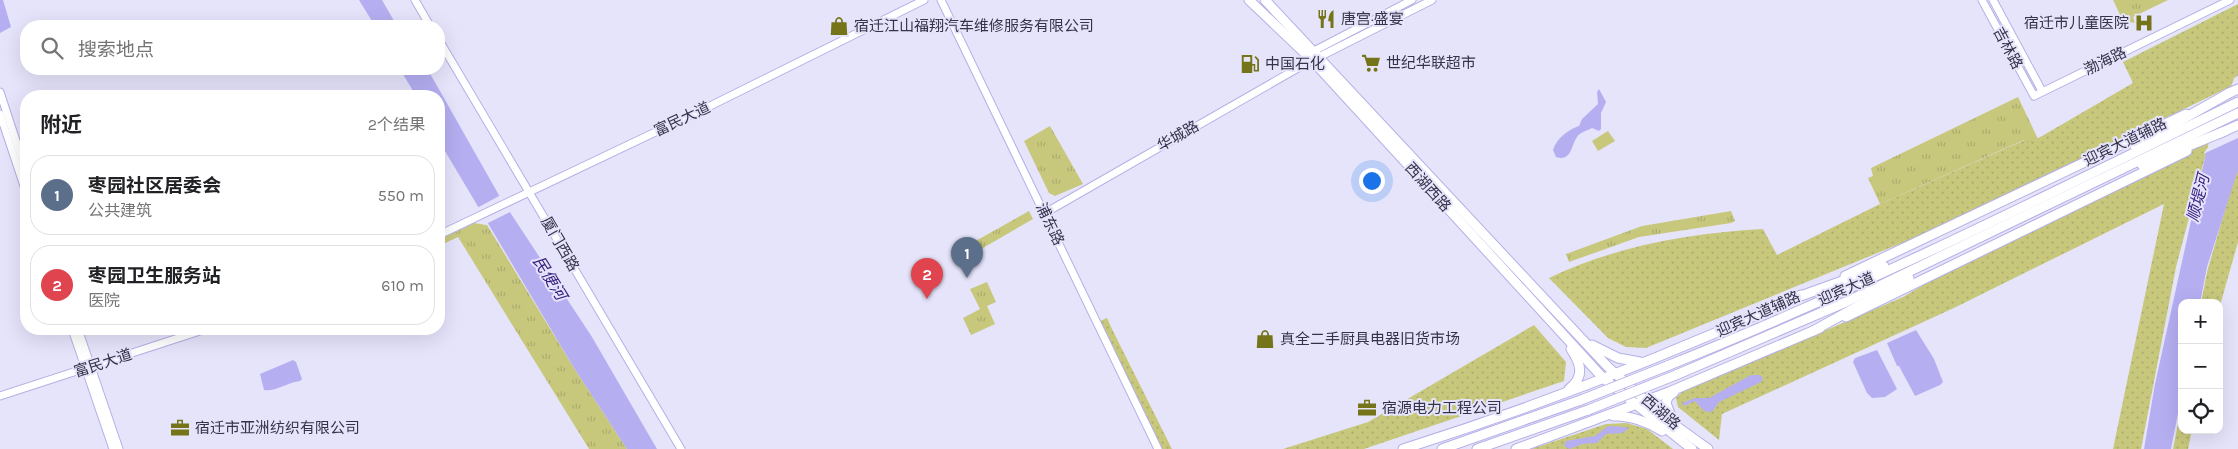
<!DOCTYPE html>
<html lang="zh">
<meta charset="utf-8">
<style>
body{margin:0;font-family:Karla,"Noto Sans SC",sans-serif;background:#f6f6f6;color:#202124}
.controls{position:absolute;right:15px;bottom:15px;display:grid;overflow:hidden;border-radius:10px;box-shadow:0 5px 20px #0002}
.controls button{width:45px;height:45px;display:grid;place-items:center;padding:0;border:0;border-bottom:1px solid #e0e0e0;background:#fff;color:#202124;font:25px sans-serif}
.you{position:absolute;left:1371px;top:180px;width:18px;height:18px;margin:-12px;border:4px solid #fff;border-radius:50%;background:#1a73e8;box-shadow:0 0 0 8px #1a73e833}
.badge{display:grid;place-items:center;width:32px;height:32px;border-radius:50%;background:#b45309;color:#fff;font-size:16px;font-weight:700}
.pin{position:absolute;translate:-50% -41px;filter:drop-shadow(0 1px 2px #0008)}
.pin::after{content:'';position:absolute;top:26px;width:18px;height:15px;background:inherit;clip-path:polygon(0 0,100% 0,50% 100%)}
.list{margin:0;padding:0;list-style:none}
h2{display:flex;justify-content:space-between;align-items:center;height:65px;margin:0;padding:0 20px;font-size:21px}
h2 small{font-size:16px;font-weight:400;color:#757577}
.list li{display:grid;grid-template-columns:32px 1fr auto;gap:15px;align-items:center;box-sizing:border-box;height:80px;margin:0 10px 10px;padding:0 10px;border:1px solid #e0e0e0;border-radius:20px}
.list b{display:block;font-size:19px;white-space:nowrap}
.list p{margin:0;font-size:16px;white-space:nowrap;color:#757577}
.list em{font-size:16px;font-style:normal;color:#757577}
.icon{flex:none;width:28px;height:28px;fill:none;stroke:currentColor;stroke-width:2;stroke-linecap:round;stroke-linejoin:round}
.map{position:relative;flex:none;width:2238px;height:449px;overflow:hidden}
.search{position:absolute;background:#fff;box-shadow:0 5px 20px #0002;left:20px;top:20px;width:425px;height:55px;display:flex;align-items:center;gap:12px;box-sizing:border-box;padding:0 18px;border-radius:20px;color:#757577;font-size:19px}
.panel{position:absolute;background:#fff;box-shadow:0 5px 20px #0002;left:20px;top:90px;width:425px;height:245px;border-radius:20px}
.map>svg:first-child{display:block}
.grass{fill:url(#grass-tufts)}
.park{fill:url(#park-dots)}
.pitch{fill:#c8c87d}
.water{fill:#b5aff2}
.pier{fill:#e5e4fb}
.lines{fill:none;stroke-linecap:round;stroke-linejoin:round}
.tertiary-casing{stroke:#b4b0e7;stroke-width:9}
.primary-casing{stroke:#b4b0e7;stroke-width:11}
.trunk-casing{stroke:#b4b0e7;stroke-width:11}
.tertiary{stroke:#fff;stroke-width:7}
.primary{stroke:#fff;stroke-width:9}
.trunk{stroke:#fff;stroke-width:9}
.trunk-bridge-casing{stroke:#b4b0e7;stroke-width:11;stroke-linecap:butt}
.trunk-bridge{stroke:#fff;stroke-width:9}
.labels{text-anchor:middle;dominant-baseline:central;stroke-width:4;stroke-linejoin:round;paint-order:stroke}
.poi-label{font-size:15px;fill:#35334a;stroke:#e5e4fb;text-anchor:start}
.street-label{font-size:15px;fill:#35334a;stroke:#e5e4fb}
.water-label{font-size:16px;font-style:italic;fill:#3a217f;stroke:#e5e4fb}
</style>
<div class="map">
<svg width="2238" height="449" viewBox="0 0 2238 449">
<defs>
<pattern id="grass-tufts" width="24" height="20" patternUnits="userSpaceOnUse" patternTransform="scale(1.25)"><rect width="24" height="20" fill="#c8c87d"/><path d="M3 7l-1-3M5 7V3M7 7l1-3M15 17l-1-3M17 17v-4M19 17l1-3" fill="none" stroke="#acac6e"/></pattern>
<pattern id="park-dots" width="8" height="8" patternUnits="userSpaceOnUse" patternTransform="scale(1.25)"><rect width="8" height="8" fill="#c8c87d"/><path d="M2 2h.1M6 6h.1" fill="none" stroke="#acac6e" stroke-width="1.8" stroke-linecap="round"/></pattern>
</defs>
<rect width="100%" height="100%" fill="#e5e4fb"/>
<g class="grass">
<path d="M2113 0H2168L2133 17 2135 23 2123 21Z"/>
<path d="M2018 97 2038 139 2027 144 2024 140 1880 204 1868 178 1873 176 1871 168Z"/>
<path d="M1050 126 1083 184 1055 196 1049 193 1024 141Z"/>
<path d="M1029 211 1033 219 957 263 953 256 956 252Z"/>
<path d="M1731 211 1735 221 1731 223 1639 237 1569 262 1566 254 1642 226Z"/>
<path d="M474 223 487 225 574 368 627 449H589L458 237 439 246V240Z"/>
<path d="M987 282 996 302 987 306 995 324 971 335 963 318 980 309 970 289Z"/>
</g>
<g class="park">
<path d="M2238 4V83L1931 231 1646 348 1626 347 1608 338 1549 278C1616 246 1689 233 1763 229L1777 255 1880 204 2025 140 2027 144 2042 136 2133 83 2123 62Z"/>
<path d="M2204 141 2209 142 2176 267 2141 449H2113L2164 204 1956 307 1722 414 1719 440 1678 407 1676 398 1682 392 1903 297 1997 242Z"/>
<path d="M2238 165V242L2219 309V303H2201L2207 272Z"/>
<path d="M1107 318 1113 331 1172 449H1162L1100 321Z"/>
<path d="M1534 325 1566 362 1564 381 1364 449H1283L1368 422Z"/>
<path d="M2182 403V430H2192L2188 449H2173Z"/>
<path d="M1627 423 1647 429 1673 449H1531L1606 424Z"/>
</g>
<path class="pitch" d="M1608 131 1615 141 1598 151 1592 141Z"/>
<g class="water">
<path d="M0 0H3L11 27 0 33Z"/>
<path d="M359 0H382L397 26H375Z"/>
<path d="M400 69H427L432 77 500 197 592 337 657 449H627L574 368 439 141V96H416Z"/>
<path d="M2238 73V170L2207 267 2200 303H2182V393L2171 449H2144L2155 384 2206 153 2216 137Z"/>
<path d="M1599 89 1606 102 1601 113V129L1599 131 1592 128C1587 131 1580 132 1577 137 1571 145 1572 162 1556 157L1553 150C1556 139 1569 129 1579 126L1582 119 1598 104 1597 92Z"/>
<path d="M1916 330 1934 359 1943 382 1940 385 1915 396 1899 366H1897L1887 343Z"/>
<path d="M1877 350 1897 389 1885 397 1872 398 1867 393 1853 362 1855 358Z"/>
<path d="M293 360 296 362 302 379 300 381C289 382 275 392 264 390L260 374Z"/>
<path d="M1751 375H1760L1763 378 1761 382 1719 402 1712 412 1704 411 1695 401 1684 406 1682 403 1695 398H1709Z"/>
<path d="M1608 426 1626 427 1628 429 1622 433 1606 434 1597 443 1582 444 1570 449 1564 446 1566 441 1595 436Z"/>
</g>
<g class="pier">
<path d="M2238 76V138L2203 154 2212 142 2234 78Z"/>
<path d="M501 195 512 211 484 225 475 209Z"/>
</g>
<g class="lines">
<g class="tertiary-casing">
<g id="tertiary">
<path d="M415 0 430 26"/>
<path d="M941 0 1158 449"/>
<path d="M1982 0 2034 96 2230 0"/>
<path d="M1993 0 2042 91"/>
<path d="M439 40 681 449"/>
<path d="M1310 53 1412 0"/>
<path d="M1315 59 1432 0"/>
<path d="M0 92 26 171"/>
<path d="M0 114 26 192"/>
<path d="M1045 213 1312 60"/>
<path d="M439 235 708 107 924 0"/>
<path d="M72 329 113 449"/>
<path d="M78 329 119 449"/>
<path d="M0 396 206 329"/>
</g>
</g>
<g class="primary-casing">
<g id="primary">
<path d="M1249 0 1312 60 1603 378 1692 449"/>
<path d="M1265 0 1608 367 1669 421 1708 449"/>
<path d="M2225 95 2238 89"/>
<path d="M2218 134 2238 125"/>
<path d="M1845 276 2186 114"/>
<path d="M1846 317 2187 151"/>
<path d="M1592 345 1618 358 1640 362"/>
<path d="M1569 389C1585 377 1581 364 1571 349"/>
<path d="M1613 416C1629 415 1648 422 1662 431"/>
<path d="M1672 419 1666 403 1668 397 1674 392"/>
<path d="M1403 449C1539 406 1672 354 1801 295"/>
<path d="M1516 449 1669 392 1820 328"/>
</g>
</g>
<g class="trunk-casing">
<g id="trunk">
<path d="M2135 146 2231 92"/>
<path d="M2142 165 2225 131"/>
<path d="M1795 298 1884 266"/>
<path d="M1813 331 1909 278"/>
<path d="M1667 366C1862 288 2050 194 2238 102"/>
<path d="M1676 375 1846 302 2238 113"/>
<path d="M1404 449 1407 448"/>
<path d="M1442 449 1581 400"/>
<path d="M1477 449 1588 410"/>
</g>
</g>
<use href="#tertiary" class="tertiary"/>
<use href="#primary" class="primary"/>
<use href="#trunk" class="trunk"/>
<g class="trunk-bridge-casing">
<g id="trunk-bridge">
<path d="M1581 400 1667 366"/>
<path d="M1588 410 1676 375"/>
</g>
</g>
<use href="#trunk-bridge" class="trunk-bridge"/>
</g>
<defs>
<g id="restaurant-bare" transform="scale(1.5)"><path d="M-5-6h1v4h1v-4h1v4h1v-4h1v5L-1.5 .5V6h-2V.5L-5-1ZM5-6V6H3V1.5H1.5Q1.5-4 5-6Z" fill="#767419" stroke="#e5e4fb" stroke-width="2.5" paint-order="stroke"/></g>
<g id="hospital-bare" transform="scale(1.5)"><path d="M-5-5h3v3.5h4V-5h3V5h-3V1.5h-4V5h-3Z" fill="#767419" stroke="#e5e4fb" stroke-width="2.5" paint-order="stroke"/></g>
<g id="shop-bare" transform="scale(1.5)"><path d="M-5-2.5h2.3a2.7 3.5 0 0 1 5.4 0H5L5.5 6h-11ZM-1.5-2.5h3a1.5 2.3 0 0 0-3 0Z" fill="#767419" stroke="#e5e4fb" stroke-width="2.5" paint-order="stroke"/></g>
<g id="supermarket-bare" transform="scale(1.5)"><path d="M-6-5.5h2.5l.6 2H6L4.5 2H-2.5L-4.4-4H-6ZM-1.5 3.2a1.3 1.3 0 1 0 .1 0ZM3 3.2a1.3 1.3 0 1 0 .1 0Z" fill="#767419" stroke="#e5e4fb" stroke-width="2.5" paint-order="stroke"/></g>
<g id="fuel-bare" transform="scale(1.5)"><path d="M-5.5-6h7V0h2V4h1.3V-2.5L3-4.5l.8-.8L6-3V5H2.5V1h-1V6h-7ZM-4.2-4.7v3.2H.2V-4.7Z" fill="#767419" stroke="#e5e4fb" stroke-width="2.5" paint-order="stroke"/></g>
<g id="office-bare" transform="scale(1.5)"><path d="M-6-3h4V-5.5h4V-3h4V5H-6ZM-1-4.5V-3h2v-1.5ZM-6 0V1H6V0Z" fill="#767419" stroke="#e5e4fb" stroke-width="2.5" paint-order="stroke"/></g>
</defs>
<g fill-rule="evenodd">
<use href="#restaurant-bare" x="1326" y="19"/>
<use href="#hospital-bare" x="2144" y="23"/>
<use href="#shop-bare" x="839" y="26"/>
<use href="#supermarket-bare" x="1371" y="63"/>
<use href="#fuel-bare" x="1250" y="64"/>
<use href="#shop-bare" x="1265" y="339"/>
<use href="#office-bare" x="1367" y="408"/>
<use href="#office-bare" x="180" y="428"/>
</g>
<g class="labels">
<g class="poi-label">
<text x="1341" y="19">唐宫·盛宴</text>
<text x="2129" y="23" text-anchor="end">宿迁市儿童医院</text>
<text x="854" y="26">宿迁江山福翔汽车维修服务有限公司</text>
<text x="1386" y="63">世纪华联超市</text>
<text x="1265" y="64">中国石化</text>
<text x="1280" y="339">真全二手厨具电器旧货市场</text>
<text x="1382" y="408">宿源电力工程公司</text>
<text x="195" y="428">宿迁市亚洲纺织有限公司</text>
</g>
<g class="street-label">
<text transform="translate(2008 48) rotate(62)">吉林路</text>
<text transform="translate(2105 61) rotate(-26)">渤海路</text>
<text transform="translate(682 119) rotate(-25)">富民大道</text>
<text transform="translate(1178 136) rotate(-30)">华城路</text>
<text transform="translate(2125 142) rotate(-26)">迎宾大道辅路</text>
<text transform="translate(1428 187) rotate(48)">西湖西路</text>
<text transform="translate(1050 224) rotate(64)">浦东路</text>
<text transform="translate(560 244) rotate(60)">厦门西路</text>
<text transform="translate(1846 289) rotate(-24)">迎宾大道</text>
<text transform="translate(1758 314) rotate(-24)">迎宾大道辅路</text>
<text transform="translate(103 363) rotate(-18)">富民大道</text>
<text transform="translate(1661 412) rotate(40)">西湖路</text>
</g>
<g class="water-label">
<text transform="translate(2198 198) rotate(-76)">顺堤河</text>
<text transform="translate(550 278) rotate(58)">民便河</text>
</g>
</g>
</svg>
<div class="controls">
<button>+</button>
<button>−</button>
<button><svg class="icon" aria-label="locate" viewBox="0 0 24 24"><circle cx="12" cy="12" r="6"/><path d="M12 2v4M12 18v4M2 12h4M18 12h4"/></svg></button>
</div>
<div class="you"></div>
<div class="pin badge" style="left:967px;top:278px;background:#5c6f8a">1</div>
<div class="pin badge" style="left:927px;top:299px;background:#e0444e">2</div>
<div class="search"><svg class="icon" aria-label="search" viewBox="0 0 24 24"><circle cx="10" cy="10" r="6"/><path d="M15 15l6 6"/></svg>搜索地点</div>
<section class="panel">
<h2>附近<small>2个结果</small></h2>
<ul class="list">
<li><span class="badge" style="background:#5c6f8a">1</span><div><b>枣园社区居委会</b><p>公共建筑</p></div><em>550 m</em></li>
<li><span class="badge" style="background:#e0444e">2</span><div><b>枣园卫生服务站</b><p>医院</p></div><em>610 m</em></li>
</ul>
</section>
</div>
